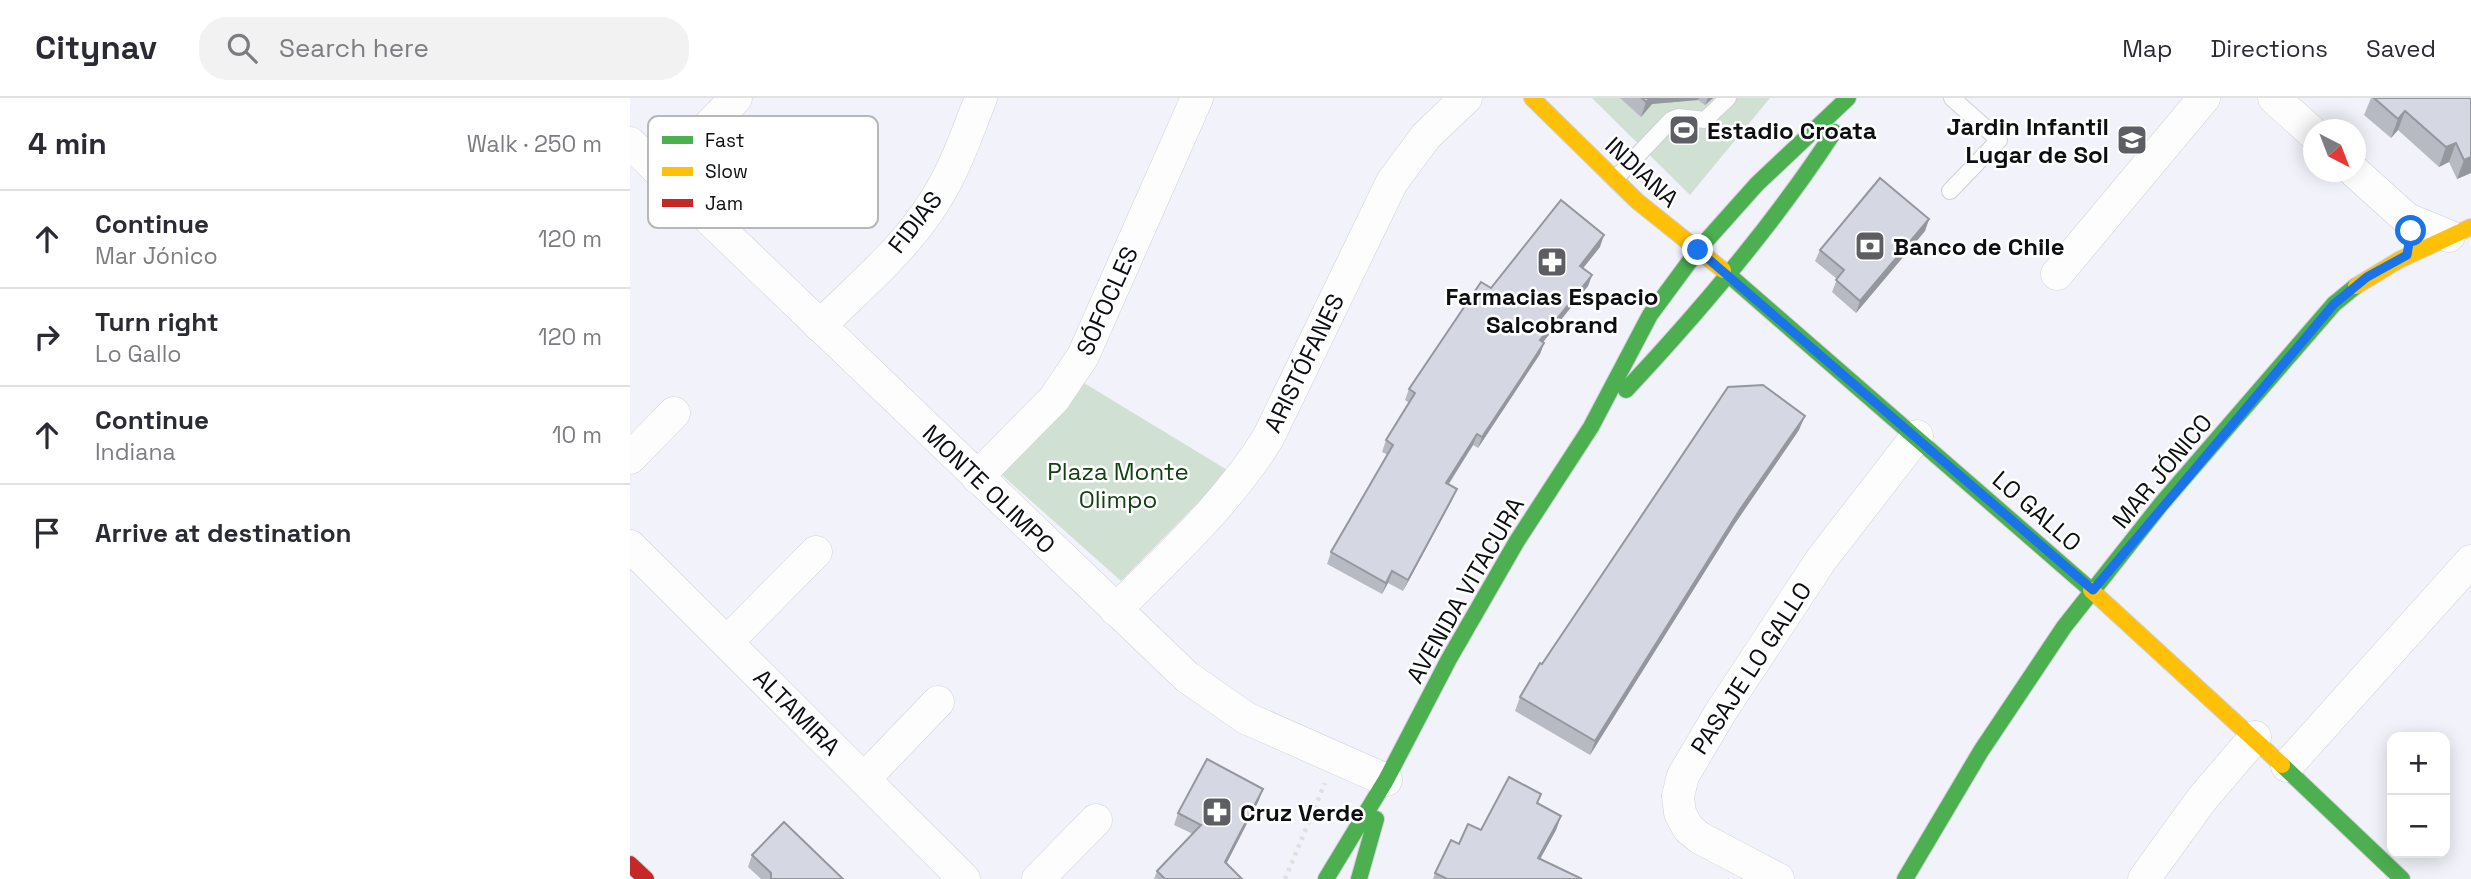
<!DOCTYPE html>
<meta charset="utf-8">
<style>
body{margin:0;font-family:"Space Grotesk",sans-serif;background:#f2f2f3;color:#2b2b33}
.controls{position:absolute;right:21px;bottom:21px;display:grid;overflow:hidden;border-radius:14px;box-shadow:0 4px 18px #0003}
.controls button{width:63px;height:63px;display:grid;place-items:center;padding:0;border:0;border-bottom:2px solid #e1e1e2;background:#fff;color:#2b2b33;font:35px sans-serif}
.compass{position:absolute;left:1673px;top:21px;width:63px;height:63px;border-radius:50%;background:#fff;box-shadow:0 4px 18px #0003;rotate:138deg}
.stop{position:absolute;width:21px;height:21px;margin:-16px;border:5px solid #1a73e8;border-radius:50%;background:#fff}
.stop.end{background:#1a73e8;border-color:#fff;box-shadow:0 2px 7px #0008}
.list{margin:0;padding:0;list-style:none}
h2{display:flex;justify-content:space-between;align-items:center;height:91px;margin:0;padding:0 28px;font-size:30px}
h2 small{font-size:23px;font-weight:400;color:#7c7c81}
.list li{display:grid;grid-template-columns:46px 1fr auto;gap:21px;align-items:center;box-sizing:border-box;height:98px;padding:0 28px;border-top:2px solid #e1e1e2}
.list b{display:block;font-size:26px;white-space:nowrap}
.list p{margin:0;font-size:23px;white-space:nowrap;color:#7c7c81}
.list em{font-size:23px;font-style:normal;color:#7c7c81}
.icon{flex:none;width:38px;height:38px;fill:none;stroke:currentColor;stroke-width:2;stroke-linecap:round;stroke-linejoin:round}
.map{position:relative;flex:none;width:1841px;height:781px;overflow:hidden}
header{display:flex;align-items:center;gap:42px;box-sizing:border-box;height:98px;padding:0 35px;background:#fff;border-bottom:2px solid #e1e1e2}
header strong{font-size:33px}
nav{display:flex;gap:38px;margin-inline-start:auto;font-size:24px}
.search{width:490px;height:63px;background:#f2f2f3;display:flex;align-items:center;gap:18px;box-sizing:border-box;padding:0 24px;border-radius:28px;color:#7c7c81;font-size:26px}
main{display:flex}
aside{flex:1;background:#fff}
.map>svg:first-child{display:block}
.green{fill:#d0e0d3}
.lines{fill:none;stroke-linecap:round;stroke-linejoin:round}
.lane-casing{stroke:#d0d1d7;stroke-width:18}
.street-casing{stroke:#d0d1d7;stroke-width:33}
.fast-casing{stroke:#d0d1d7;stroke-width:18}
.slow-casing{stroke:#d0d1d7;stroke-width:18}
.jam-casing{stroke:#d0d1d7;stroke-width:18}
.path{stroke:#e0e0e2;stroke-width:4.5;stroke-dasharray:3.5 5;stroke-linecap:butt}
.lane{stroke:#fdfdfe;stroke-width:16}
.street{stroke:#fdfdfe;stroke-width:32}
.fast{stroke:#4caf50;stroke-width:16}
.slow{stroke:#ffc107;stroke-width:16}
.jam{stroke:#c62828;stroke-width:16}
.wall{fill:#b7bac2}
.shaded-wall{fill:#95979e}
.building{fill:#d5d8e2;stroke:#95979e;stroke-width:2}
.route{stroke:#1a73e8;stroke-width:9}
.labels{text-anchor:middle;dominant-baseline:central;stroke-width:5;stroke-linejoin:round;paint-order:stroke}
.poi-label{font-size:24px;font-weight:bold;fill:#0c0e11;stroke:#fff;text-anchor:start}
.street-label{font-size:24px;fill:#0c0e11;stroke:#fff}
.park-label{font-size:24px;fill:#124112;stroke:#fff}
.key{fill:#fff;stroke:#b6b7b8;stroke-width:2}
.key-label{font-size:19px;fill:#0c0e11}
</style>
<header>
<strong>Citynav</strong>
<div class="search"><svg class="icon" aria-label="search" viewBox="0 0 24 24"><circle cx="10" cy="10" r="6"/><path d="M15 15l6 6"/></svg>Search here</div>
<nav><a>Map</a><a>Directions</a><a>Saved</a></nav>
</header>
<main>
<aside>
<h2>4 min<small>Walk · 250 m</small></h2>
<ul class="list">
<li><svg class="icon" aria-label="ahead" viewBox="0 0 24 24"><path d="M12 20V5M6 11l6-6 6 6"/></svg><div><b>Continue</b><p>Mar Jónico</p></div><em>120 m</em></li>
<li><svg class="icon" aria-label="right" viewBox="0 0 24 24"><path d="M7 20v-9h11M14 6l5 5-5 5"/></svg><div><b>Turn right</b><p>Lo Gallo</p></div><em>120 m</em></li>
<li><svg class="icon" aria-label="ahead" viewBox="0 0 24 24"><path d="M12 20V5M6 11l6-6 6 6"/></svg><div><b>Continue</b><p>Indiana</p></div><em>10 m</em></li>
<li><svg class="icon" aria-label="arrive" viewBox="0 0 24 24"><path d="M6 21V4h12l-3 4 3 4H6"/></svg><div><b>Arrive at destination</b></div></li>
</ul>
</aside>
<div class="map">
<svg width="1841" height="781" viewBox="0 0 1841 781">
<rect width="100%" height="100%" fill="#f2f3fa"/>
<g class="green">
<path d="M962 0H1140L1060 97Z"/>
<path d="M454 285 599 373 491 483 372 377Z"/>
</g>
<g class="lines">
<g class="lane-casing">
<g id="lane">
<path d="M985 81 1041 22 1048 19 1075 22 1098 0"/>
<path d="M1320 93 1369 42 1322 0"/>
</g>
</g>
<g class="street-casing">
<g id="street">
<path d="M1644 0 1684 36"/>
<path d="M0 45 557 579 616 620 756 682"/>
<path d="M1725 74 1777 121 1819 138"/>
<path d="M32 76 106 0"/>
<path d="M1427 176 1574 0"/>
<path d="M190 228C229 189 275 151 304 104 325 72 337 35 351 0"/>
<path d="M0 360 44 315"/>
<path d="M347 379 424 301 453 258 567 0"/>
<path d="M0 448 334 781"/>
<path d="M486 512C540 457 597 406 638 340L762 84 796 38 836 0"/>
<path d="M97 544 186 454"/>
<path d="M1657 668 1841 463"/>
<path d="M234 681 308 604"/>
<path d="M408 781 466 722"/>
<path d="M1148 781 1070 740 1058 730 1050 715 1048 698 1053 678 1090 615 1191 462 1287 338"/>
<path d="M1514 781 1572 701 1625 639"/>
</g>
</g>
<g class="fast-casing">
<g id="fast">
<path d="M1093 172 1461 492"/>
<path d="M996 292C1071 212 1144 126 1204 34"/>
<path d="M1652 667 1772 781"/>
<path d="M696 781 756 682 819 561 887 443 961 329 1020 217 1068 152 1127 86 1218 0"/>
<path d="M729 781 746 721"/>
<path d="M1275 781 1351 653 1434 529 1532 405 1704 206 1726 188"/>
</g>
</g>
<g class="slow-casing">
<g id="slow">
<path d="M902 0 1007 103 1093 172"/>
<path d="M1726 188 1769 162 1841 129"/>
<path d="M1461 492 1652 667"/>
</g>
</g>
<g class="jam-casing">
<path id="jam" d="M0 766 16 781"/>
</g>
<path class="path" d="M655 781 695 685"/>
<use href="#lane" class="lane"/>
<use href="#street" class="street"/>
<use href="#fast" class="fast"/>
<use href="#slow" class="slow"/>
<use href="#jam" class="jam"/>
</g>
<g class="wall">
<path d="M990 0H1083L1075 7 1068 2 1022 6 1011 19Z"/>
<path d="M1741 0H1841V75L1827 81 1819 64 1809 69 1768 32 1761 40 1734 17Z"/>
<path d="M1299 121 1295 133 1226 215 1202 194 1207 181 1185 163 1190 152Z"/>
<path d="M970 149 953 170 962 177 958 188 913 244 914 245 910 256 848 350 843 347 819 386 822 402 773 493 758 485 752 496 697 466 701 454 758 357 752 354 756 342 779 305 775 302 779 291 861 190Z"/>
<path d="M1169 332 1104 427 960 657 885 613 890 599 912 566Z"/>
<path d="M629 702 596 766 612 781H524L527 773 563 736 544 727 548 715Z"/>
<path d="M908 705 931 718 926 732 910 761 952 781H803L805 775 829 746Z"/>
<path d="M122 757 213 781H131L118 769Z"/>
</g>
<g class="shaded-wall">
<path d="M1020 0H1069L1068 2 1022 6 1011 19 1016 4Z"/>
<path d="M1078 0H1083L1075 7Z"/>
<path d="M1775 13 1768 32 1761 40 1768 21Z"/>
<path d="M1826 45 1819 64 1809 69 1816 49Z"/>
<path d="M1841 59V75L1827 81 1834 62Z"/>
<path d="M1299 121 1295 133 1226 215 1230 203Z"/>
<path d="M974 137 970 149 946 179 950 168Z"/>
<path d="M962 177 958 188 906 253 910 242Z"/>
<path d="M914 245 910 256 848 350 852 339Z"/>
<path d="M1175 318 1169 332 1104 427 960 657 965 643 1109 413Z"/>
<path d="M847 336 843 347 812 396 816 385Z"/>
<path d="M827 391 822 402 773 493 778 482Z"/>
<path d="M762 473 758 485 752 496 756 485Z"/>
<path d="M633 691 629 702 591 776 595 764Z"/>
<path d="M931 718 926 732 903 774 908 760Z"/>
</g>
<g class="building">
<path d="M1012 0H1020L1016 4Z"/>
<path d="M1744 0H1841V59L1834 62 1826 45 1816 49 1775 13 1768 21Z"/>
<path d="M1250 80 1299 121 1230 203 1206 182 1214 172 1190 152Z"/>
<path d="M931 102 974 137 950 168 962 177 910 242 914 245 890 282 852 339 847 336 816 385 827 391 778 482 762 473 756 485 701 454 763 347 756 342 785 295 779 291 851 184 861 190Z"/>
<path d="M1133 287 1175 318 1109 413 965 643 890 599 910 565 912 566 1098 289Z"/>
<path d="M577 661 633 691 595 764 612 781H535L527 773 571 727 548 715Z"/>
<path d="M879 679 911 696 907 705 931 718 908 760 952 781H817L805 775 821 742 829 746 838 726 851 732Z"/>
<path d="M154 724 213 781H141V775L122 757Z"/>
</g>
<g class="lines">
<path class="route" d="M1068 152 1463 492 1704 206 1737 179 1777 157 1781 133"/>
</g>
<defs>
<g id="stadium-square" transform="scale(1.575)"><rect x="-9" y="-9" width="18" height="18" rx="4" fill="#5c5e63" stroke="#fff"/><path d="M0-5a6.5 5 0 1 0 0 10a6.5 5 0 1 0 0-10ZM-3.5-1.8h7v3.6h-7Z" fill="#fff"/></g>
<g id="school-square" transform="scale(1.575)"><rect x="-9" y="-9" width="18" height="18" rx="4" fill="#5c5e63" stroke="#fff"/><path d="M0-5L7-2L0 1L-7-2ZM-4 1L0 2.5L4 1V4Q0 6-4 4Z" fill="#fff"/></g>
<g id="bank-square" transform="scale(1.575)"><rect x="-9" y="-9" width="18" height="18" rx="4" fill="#5c5e63" stroke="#fff"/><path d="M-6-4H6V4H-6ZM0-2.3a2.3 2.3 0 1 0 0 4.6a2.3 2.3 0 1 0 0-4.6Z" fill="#fff"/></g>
<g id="pharmacy-square" transform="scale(1.575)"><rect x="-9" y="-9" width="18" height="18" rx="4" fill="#5c5e63" stroke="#fff"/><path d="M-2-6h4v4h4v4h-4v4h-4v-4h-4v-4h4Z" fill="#fff"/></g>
</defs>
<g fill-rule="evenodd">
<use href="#stadium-square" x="1054" y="32"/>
<use href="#school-square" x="1502" y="42"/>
<use href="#bank-square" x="1240" y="148"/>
<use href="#pharmacy-square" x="922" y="164"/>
<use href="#pharmacy-square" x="587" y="714"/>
</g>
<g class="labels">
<g class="poi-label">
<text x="1479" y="28" text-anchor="end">Jardin Infantil<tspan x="1479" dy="28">Lugar de Sol</tspan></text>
<text x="1077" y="32">Estadio Croata</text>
<text x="1263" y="148">Banco de Chile</text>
<text x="922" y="198" text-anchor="middle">Farmacias Espacio<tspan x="922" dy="28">Salcobrand</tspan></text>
<text x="610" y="714">Cruz Verde</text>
</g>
<g class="street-label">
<text transform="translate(1012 74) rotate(43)">INDIANA</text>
<text transform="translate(285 124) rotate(-52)">FIDIAS</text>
<text transform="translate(477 203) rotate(-66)">SÓFOCLES</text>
<text transform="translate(674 265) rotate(-64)">ARISTÓFANES</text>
<text transform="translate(1532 373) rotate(-50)">MAR JÓNICO</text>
<text transform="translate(359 391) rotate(44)">MONTE OLIMPO</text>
<text transform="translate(1407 413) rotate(41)">LO GALLO</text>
<text transform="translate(835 492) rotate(-60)">AVENIDA VITACURA</text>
<text transform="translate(1121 570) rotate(-57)">PASAJE LO GALLO</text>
<text transform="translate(167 614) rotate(45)">ALTAMIRA</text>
</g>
<g class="park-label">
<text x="488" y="373">Plaza Monte<tspan x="488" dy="28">Olimpo</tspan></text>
</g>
</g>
<rect x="18" y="18" width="230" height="112" rx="10" class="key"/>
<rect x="32" y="38" width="31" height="8" fill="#4caf50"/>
<rect x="32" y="69" width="31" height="9" fill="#ffc107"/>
<rect x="32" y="101" width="31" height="8" fill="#c62828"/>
<g class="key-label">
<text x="75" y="49">Fast</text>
<text x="75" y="80">Slow</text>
<text x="75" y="112">Jam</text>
</g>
</svg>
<div class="controls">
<button>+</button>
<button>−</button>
</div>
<svg class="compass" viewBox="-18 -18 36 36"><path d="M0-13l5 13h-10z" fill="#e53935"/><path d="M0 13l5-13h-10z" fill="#7c7c81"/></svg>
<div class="stop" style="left:1781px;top:133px"></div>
<div class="stop end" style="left:1068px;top:152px"></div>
</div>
</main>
